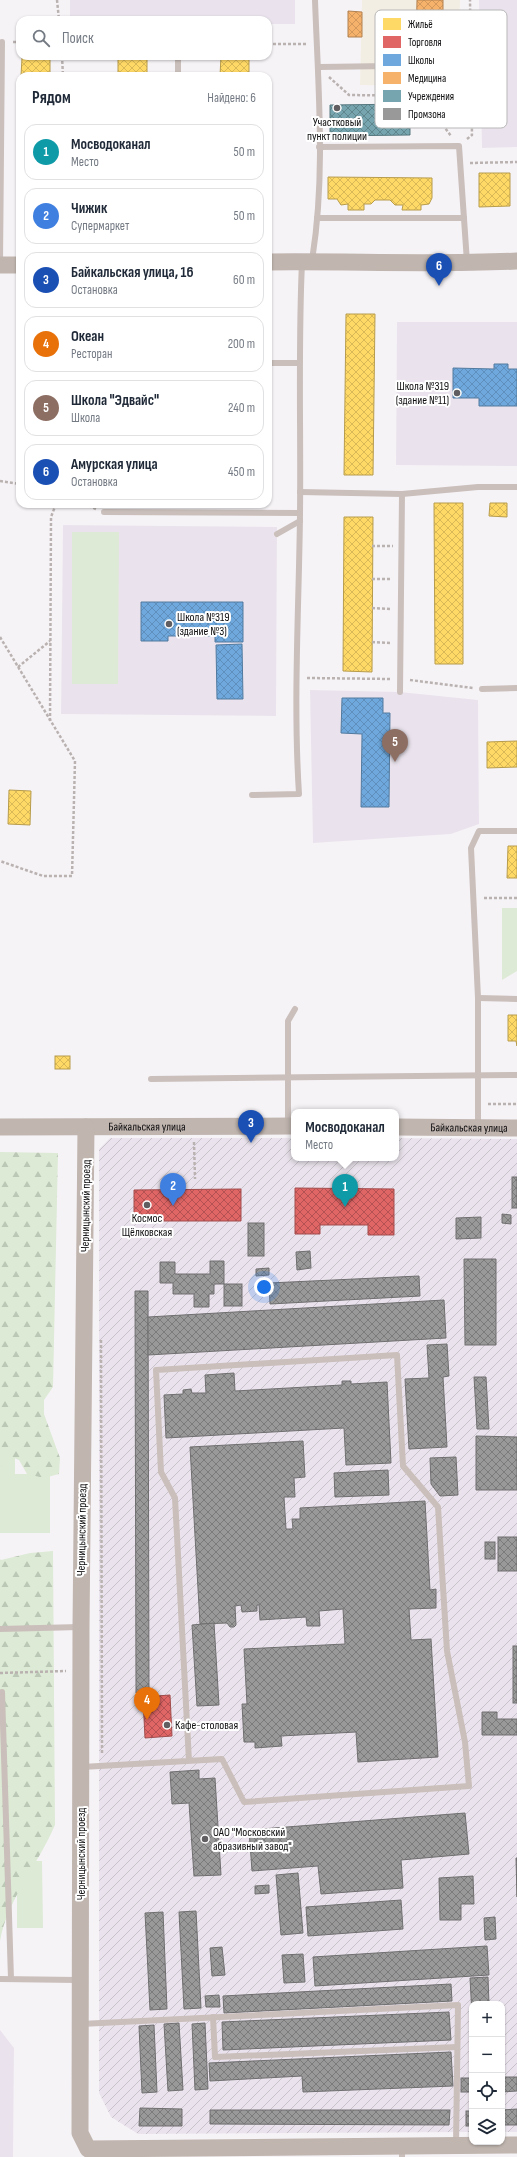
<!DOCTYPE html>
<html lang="ru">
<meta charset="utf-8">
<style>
body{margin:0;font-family:"Sofia Sans Condensed",sans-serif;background:#f6f6f7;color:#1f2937}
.controls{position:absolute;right:12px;bottom:12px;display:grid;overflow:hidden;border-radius:8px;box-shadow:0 1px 3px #0004}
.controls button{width:36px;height:36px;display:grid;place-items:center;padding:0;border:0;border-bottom:1px solid #e0e1e3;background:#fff;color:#1f2937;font:20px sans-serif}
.you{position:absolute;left:264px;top:1287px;width:14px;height:14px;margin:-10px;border:3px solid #fff;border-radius:50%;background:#1a73e8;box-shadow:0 0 0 6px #1a73e833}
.badge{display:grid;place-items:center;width:26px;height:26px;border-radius:50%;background:#605e61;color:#fff;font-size:13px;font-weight:700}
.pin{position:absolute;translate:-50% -33px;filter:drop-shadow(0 1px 2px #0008)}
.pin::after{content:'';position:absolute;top:21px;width:14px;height:12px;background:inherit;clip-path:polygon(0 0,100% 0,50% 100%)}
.popup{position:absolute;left:291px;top:1109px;width:108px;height:52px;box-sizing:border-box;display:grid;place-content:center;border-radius:8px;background:#fff;filter:drop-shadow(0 1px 3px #0005);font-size:13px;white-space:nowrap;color:#747a83}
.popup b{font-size:15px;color:#1f2937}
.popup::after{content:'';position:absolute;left:50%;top:100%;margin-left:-8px;border:8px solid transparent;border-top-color:#fff}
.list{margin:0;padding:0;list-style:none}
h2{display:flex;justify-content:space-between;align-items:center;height:52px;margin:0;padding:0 16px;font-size:17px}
h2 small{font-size:13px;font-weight:400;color:#747a83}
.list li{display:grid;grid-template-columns:26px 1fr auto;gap:12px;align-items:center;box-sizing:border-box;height:56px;margin:0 8px 8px;padding:0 8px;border:1px solid #e0e1e3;border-radius:12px}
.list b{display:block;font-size:15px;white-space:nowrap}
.list p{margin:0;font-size:13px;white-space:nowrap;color:#747a83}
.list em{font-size:13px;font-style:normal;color:#747a83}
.icon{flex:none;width:22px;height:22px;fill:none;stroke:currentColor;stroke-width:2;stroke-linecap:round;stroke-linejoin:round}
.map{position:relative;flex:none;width:517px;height:2157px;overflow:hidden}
.search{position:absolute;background:#fff;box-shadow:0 1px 3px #0004;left:16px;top:16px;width:256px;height:44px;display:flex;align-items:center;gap:10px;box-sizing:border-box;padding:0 14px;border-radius:12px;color:#747a83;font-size:15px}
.panel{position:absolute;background:#fff;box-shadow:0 1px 3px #0004;left:16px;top:72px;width:256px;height:436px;border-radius:12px}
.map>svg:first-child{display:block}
.industrial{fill:url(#industrial-furrows)}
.built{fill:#eae3ed}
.medical{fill:#f3eee3}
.green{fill:#ddead5}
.forest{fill:url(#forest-firs)}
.homes{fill:url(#homes-cross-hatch);stroke:#b79c4c}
.shops{fill:url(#shops-cross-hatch);stroke:#a14c4c}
.schools{fill:url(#schools-cross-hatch);stroke:#527a9f}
.health{fill:url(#health-cross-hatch);stroke:#b18150}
.public{fill:url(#public-cross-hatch);stroke:#57787f}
.industry{fill:url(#industry-cross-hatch);stroke:#706f70}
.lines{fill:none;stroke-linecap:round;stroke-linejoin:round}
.path{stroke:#b9b2b0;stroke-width:2.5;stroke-dasharray:3 2;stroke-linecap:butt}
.lane{stroke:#cabfbb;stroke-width:6}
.secondary{stroke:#c0b5af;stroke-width:17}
.poi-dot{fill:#605e61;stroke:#fff;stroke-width:1.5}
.labels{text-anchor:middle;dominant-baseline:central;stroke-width:4;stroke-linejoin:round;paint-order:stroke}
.poi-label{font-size:12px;fill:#0f0e10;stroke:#fff;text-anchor:start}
.street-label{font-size:12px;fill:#0f0e10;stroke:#fff}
.key{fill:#fff;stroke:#b7b7b7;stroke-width:1}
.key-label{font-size:11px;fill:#0f0e10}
</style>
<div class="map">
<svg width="517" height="2157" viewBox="0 0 517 2157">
<defs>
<pattern id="industrial-furrows" width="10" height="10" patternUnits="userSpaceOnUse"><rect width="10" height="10" fill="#eae3ed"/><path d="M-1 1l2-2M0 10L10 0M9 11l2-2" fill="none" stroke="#c8c2ca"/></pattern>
<pattern id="forest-firs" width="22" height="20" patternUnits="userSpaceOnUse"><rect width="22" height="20" fill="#ddead5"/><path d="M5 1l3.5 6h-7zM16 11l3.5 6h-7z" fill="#bcc8b6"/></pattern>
<pattern id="homes-cross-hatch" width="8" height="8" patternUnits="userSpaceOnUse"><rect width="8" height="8" fill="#ffd966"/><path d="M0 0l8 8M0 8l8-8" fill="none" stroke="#d9b957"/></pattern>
<pattern id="shops-cross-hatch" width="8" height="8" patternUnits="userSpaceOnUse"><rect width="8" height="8" fill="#e06666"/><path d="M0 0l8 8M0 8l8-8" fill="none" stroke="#b45253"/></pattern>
<pattern id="schools-cross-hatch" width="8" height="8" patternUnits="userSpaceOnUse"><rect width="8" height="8" fill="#6fa8dc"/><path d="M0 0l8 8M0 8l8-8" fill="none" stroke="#5f8fbc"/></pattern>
<pattern id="health-cross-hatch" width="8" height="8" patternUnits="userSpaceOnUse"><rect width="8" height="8" fill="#f6b26b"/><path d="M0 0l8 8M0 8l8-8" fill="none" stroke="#d2985c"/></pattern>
<pattern id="public-cross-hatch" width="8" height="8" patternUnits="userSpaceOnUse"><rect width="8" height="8" fill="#76a5af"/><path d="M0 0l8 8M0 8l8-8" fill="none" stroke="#5f858d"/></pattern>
<pattern id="industry-cross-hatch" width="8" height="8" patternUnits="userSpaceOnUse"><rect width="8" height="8" fill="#999"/><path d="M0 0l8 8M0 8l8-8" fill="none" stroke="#7b7b7b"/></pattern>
</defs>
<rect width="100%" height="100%" fill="#f6f3f7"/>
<path class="industrial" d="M110 1138H294V1158H396V1138L517 1139V2132H502V2004H472V2132L138 2134 111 2117 99 2093V1149Z"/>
<g class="built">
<path d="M70 0H295V24H268V20H70Z"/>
<path d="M479 0H517V147L482 148Z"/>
<path d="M397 322H517V466L396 465Z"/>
<path d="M63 525 277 527 276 716 61 714Z"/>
<path d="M310 690 400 692 478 700 479 824 451 834 313 843Z"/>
<path d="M0 2030 14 2048 13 2157H0Z"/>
</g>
<path class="medical" d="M362 0H460L458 87 360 85Z"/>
<g class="green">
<path d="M72 532H119L118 684H72Z"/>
<path d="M502 908H517V971L502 980Z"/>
<path d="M0 1439H15V1474H50V1533H0Z"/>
<path d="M17 1861H42L43 1928H17Z"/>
</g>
<g class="forest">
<path d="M0 1152 58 1153 53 1387 44 1400V1414L60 1458 59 1474 44 1478 27 1474 19 1460 4 1454 0 1476Z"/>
<path d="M53 1551 55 1825C39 1863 7 1900 0 1941V1559L1 1560 30 1553Z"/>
</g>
<g class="homes">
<rect x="118" y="56" width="29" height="20"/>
<path d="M221 56H249V76H220Z"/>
<path d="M22 58H50V76H21Z"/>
<path d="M479 173H510V206L479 207Z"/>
<path d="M328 177 432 178V198L429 204 421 205V210H402L403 205H395L390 200H375L371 204H364V210H348V204L341 205 337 199H328Z"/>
<rect x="268" y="312" width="1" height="28"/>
<path d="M346 314H375L373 475H344Z"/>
<path d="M434 503H463V664H435Z"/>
<path d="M490 503H507V517L489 516Z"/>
<path d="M344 517H373L372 672 343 671Z"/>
<path d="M517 741V767L487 768V742Z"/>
<path d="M9 790 31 791 30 825 8 824Z"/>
<path d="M508 846H517V878H507Z"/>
<path d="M508 1015H517V1046L516 1041H508Z"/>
<rect x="55" y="1056" width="15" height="13"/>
</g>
<g class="shops">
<path d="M295 1188 394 1189V1235H368V1225H320V1234H295Z"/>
<path d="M241 1189V1221H134V1190Z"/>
<path d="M170 1695 172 1736 145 1738 143 1697Z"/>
</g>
<g class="schools">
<path d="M494 364H508V369H517V406H479V398H453V368L494 369Z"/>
<path d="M141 602H243V642H215V636H168V641H141Z"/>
<path d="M242 644 243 699H217L216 645Z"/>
<path d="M342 698H383V713H390L389 807H361L362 734 341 733Z"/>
</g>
<g class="health">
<path d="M417 0H443V26H450V49L416 48Z"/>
<path d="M348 11 362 12V37H348Z"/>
</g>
<path class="public" d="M410 104V135L330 136V105Z"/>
<g class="industry">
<rect x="512" y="1177" width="5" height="31"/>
<path d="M502 1214 511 1215V1224L502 1223Z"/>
<path d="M481 1217V1238L456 1239V1218Z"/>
<rect x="248" y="1223" width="16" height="33"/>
<path d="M310 1251 311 1268 297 1270 296 1252Z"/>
<path d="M464 1259H496V1345H465Z"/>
<path d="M210 1261H224V1284H214V1294H209V1307H194V1294H173V1283H160V1262H175V1274H210Z"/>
<path d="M269 1268V1275L256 1276V1269Z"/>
<path d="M419 1276 420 1296 270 1304 269 1283Z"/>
<rect x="224" y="1284" width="18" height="22"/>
<path d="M135 1291H148L149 1693H136Z"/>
<path d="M444 1300 446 1338 148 1355V1317Z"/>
<path d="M447 1344 449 1376 443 1377 447 1447 409 1449 405 1379 429 1378 427 1345Z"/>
<path d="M234 1373 235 1391 342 1385V1381H351V1384L387 1382 391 1463 346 1465 344 1428 166 1438 164 1395 183 1394V1390L191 1389 192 1393H206L205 1375Z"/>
<path d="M474 1377H486L489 1429H477Z"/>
<path d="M476 1436 517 1437V1490H476Z"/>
<path d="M303 1441 305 1477 294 1478 295 1497H284L286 1529H293L292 1519H300V1508L425 1501 430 1590 436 1589V1608L409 1609 411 1640 431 1639 438 1757 358 1762 356 1732 281 1736 282 1746 255 1748V1742H244L242 1704H247L244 1649 345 1644 343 1609 319 1611 320 1626H307L306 1617 260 1620 259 1605H257V1611L242 1612 241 1605 235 1606 236 1625 234 1627H230L227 1623 200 1624 190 1447Z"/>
<path d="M456 1457 458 1495 440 1496 431 1484 430 1458Z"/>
<path d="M388 1470 389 1495 335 1497 334 1473Z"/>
<rect x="498" y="1537" width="19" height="34"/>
<rect x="485" y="1542" width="10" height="17"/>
<path d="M214 1623 219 1705 197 1706 192 1625Z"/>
<rect x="513" y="1646" width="4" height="57"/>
<path d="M482 1712H497V1719H517V1735H482Z"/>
<path d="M199 1770V1779L215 1778 221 1875 194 1876 189 1803 172 1804 170 1772Z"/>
<path d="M465 1813 469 1854 401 1860 403 1888 321 1894 318 1866 252 1871 249 1830Z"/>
<path d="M516 1858H517V1897Z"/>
<path d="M298 1873 303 1933 281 1935 276 1875Z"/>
<path d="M473 1876 474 1904H461V1920H440L439 1878Z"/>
<path d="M269 1885V1893L255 1894V1886Z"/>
<path d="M401 1900 403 1929 308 1936 306 1907Z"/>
<path d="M196 1911 201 2008 184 2009 179 1912Z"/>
<path d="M163 1912 167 2009 150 2010 145 1913Z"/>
<path d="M495 1917 496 1939 485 1940 484 1918Z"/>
<path d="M487 1946 489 1975 315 1986 313 1957Z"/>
<path d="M222 1947 225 1975 212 1976 210 1948Z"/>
<path d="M303 1954 305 1982 284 1983 282 1955Z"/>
<path d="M488 1977 489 2004H472V2016L470 1978Z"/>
<path d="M451 1984 452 2001 224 2013 223 1996Z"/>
<path d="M219 1995 220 2007H206L205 1996Z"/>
<path d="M449 2012 451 2040 223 2050 222 2022Z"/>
<path d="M179 2023 183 2090 168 2091 164 2024Z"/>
<path d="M205 2023 208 2089 195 2090 192 2024Z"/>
<path d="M154 2025 157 2092 142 2093 139 2026Z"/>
<path d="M451 2052 453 2086 303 2092 302 2076 210 2081 209 2063Z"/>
<path d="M502 2077H517V2091L502 2092Z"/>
<rect x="461" y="2078" width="11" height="14"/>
<path d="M140 2108 182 2109V2126H139Z"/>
<path d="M517 2109V2125H502V2110Z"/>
<path d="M210 2110H450L449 2125 210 2124Z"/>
<rect x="466" y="2111" width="6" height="15"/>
</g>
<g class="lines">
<g class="path">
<path d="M57 0 59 20"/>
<path d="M13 42H20"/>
<path d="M268 44H308"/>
<path d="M62 56 63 76"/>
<path d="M329 77 349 95 421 96 451 136"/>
<path d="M467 139 472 135 470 0"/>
<path d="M470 163 517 162"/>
<path d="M0 481 20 484"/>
<path d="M84 504 96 509"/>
<path d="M372 546H393"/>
<path d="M372 579H392"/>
<path d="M372 608 392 609"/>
<path d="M0 637 75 761 72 876H43L0 861"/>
<path d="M372 642 392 643"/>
<path d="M18 667 50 641"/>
<path d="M307 678 392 679"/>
<path d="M410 680 473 688"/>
<path d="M50 721 51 517 56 504"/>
<path d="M484 898H517"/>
<path d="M488 1104H517"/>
<path d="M194 1142 195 1179"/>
<path d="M101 1340 102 1755"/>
<path d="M0 1673 66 1671"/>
</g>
<g class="lane">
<path d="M319 67 389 66 390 15"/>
<path d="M178 76V56"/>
<path d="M319 147 459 146 467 262"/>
<path d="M317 218H464"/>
<path d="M312 260C326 175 318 86 315 0"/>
<path d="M0 264 2 42"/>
<path d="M268 363H299"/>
<path d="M300 492 402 494 478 487H517"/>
<path d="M104 512 300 513"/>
<path d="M277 534 300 521"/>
<path d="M482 689 517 688"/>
<path d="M400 692 402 494"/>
<path d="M252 795 299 794C293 701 299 607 300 514 301 430 298 347 302 263"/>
<path d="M478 998 517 999"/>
<path d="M151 1079 517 1075"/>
<path d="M288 1125V1021L295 1009"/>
<path d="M478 1127V998L471 848 479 831H517"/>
<path d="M0 1629 80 1627"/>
<path d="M2 1692 11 1979"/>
<path d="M82 1767 222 1759 244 1802 469 1786 465 1742 447 1651 438 1507 403 1466 397 1355 156 1370 161 1472 175 1498 189 1761"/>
<path d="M0 1979 78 1980"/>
<path d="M213 2017 215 2057 457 2047"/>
<path d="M81 2024 458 2005 456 2145"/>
<path d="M402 2147V2157"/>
</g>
<g class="secondary">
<path d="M268 262C351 261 434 265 517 261"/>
<path d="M0 265H20"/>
<path id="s1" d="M0 1127 294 1126"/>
<path d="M86 1127 81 1627 80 2133 88 2149 517 2145"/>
<path id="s2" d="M396 1127 517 1128"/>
</g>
</g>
<g class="poi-dot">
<circle cx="337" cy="108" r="4"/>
<circle cx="457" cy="393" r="4"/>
<circle cx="169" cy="624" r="4"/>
<circle cx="147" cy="1205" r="4"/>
<circle cx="167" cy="1725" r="4"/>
<circle cx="205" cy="1839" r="4"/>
</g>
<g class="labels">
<g class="poi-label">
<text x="337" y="122" text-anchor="middle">Участковый<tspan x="337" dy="14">пункт полиции</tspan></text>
<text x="449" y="386" text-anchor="end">Школа №319<tspan x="449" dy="14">(здание №11)</tspan></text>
<text x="177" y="617">Школа №319<tspan x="177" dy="14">(здание №3)</tspan></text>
<text x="147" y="1218" text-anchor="middle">Космос<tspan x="147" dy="14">Щёлковская</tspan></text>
<text x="175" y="1725">Кафе-столовая</text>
<text x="213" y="1832">ОАО "Московский<tspan x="213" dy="14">абразивный завод"</tspan></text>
</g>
<g class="street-label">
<text stroke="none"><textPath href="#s1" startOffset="147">Байкальская улица</textPath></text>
<text stroke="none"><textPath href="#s2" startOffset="73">Байкальская улица</textPath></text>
<text transform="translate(86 1206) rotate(-89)">Черницынский проезд</text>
<text transform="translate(82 1530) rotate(-89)">Черницынский проезд</text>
<text transform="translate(81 1854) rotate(-90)">Черницынский проезд</text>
</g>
</g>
<rect x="375" y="10" width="132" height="118" rx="6" class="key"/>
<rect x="383" y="18" width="18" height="12" fill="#ffd966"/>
<rect x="383" y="36" width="18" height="12" fill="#e06666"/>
<rect x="383" y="54" width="18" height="12" fill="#6fa8dc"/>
<rect x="383" y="72" width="18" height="12" fill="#f6b26b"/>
<rect x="383" y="90" width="18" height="12" fill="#76a5af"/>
<rect x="383" y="108" width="18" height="12" fill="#999"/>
<g class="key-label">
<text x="408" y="28">Жильё</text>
<text x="408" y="46">Торговля</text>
<text x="408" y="64">Школы</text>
<text x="408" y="82">Медицина</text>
<text x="408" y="100">Учреждения</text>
<text x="408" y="118">Промзона</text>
</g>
</svg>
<div class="controls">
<button>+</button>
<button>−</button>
<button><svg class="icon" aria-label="locate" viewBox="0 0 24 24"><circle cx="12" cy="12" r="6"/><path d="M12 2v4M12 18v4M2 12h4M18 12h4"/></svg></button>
<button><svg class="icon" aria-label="layers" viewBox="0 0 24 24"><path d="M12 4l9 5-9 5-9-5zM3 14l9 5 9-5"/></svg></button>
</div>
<div class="you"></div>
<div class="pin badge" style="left:345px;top:1207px;background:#0f9aa8">1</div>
<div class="popup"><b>Мосводоканал</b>Место</div>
<div class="pin badge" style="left:173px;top:1206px;background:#3f7fe0">2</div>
<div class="pin badge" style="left:251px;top:1143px;background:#1a4fb4">3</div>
<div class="pin badge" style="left:147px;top:1720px;background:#e8710a">4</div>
<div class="pin badge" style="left:395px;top:762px;background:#8d6e63">5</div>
<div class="pin badge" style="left:439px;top:286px;background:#1a4fb4">6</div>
<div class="search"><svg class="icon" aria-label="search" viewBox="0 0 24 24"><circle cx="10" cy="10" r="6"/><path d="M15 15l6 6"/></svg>Поиск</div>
<section class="panel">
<h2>Рядом<small>Найдено: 6</small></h2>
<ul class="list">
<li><span class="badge" style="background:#0f9aa8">1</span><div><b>Мосводоканал</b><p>Место</p></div><em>50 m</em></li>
<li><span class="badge" style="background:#3f7fe0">2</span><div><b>Чижик</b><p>Супермаркет</p></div><em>50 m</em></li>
<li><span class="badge" style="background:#1a4fb4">3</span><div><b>Байкальская улица, 16</b><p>Остановка</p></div><em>60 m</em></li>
<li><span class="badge" style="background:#e8710a">4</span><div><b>Океан</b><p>Ресторан</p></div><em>200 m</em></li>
<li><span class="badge" style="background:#8d6e63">5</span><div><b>Школа &quot;Эдвайс&quot;</b><p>Школа</p></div><em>240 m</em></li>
<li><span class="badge" style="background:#1a4fb4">6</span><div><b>Амурская улица</b><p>Остановка</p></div><em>450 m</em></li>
</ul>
</section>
</div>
